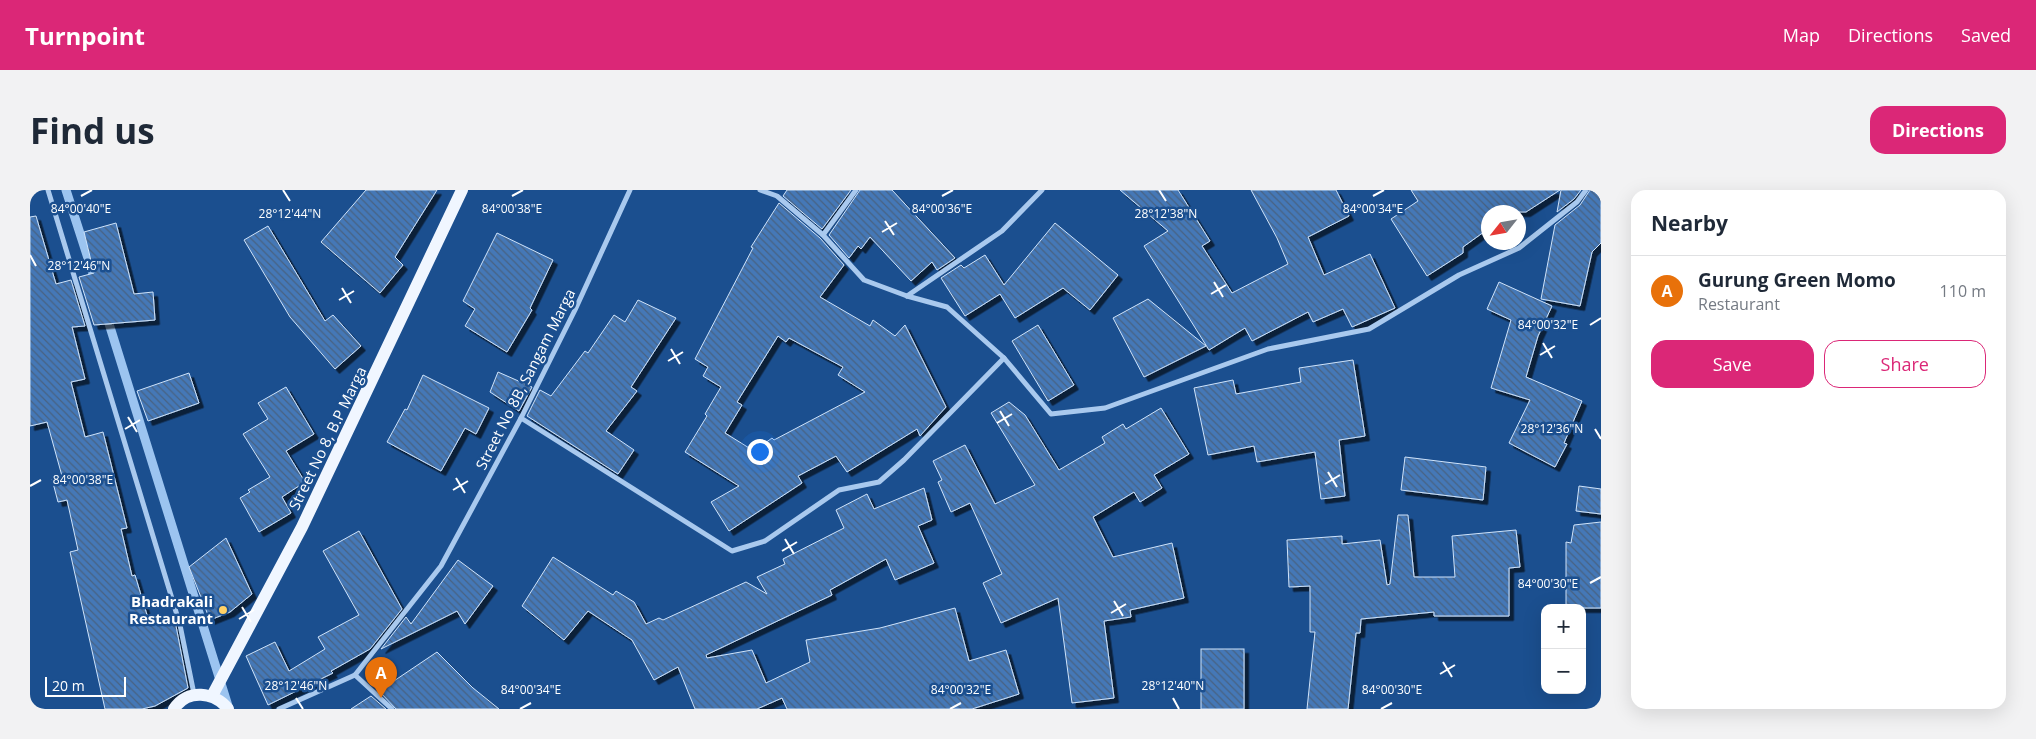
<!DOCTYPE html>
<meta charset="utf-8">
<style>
body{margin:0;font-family:"Open Sans",sans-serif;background:#f2f2f3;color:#1f2937}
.controls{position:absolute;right:15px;bottom:15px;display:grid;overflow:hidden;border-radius:10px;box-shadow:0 5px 20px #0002}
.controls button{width:45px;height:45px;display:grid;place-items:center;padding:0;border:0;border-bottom:1px solid #e0e1e3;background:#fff;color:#1f2937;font:25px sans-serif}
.compass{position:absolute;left:1451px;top:15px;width:45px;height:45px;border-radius:50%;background:#fff;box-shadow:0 5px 20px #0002;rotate:239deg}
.scale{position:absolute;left:15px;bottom:12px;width:81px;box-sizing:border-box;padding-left:5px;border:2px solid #fff;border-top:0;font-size:14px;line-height:18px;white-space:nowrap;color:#fff;-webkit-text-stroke:4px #1b4f8f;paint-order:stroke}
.you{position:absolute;left:729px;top:261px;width:18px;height:18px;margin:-12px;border:4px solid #fff;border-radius:50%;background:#1a73e8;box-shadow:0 0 0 8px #1a73e833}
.badge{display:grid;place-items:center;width:32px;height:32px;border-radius:50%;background:#db2777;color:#fff;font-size:16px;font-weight:700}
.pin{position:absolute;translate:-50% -41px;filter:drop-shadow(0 1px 2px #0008)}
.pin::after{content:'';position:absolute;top:26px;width:18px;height:15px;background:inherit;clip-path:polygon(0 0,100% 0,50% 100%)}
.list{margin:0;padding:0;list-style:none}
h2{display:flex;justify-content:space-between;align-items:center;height:65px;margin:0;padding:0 20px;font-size:21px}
h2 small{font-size:16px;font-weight:400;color:#747a83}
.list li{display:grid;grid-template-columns:32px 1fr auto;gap:15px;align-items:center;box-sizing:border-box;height:70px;padding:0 20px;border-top:1px solid #e0e1e3}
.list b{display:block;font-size:19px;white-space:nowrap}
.list p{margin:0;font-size:16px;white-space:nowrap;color:#747a83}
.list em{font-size:16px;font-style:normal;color:#747a83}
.actions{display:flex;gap:10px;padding:15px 20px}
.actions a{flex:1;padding:11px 0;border:1px solid #db2777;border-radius:15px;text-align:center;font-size:18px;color:#db2777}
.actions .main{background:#db2777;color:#fff}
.map{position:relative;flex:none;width:1571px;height:519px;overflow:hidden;border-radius:15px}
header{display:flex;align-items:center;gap:30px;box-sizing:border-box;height:70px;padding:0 25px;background:#db2777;color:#fff}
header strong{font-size:24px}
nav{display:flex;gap:28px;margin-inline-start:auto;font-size:18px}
.intro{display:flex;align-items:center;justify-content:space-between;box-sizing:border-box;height:120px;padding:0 30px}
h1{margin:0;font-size:35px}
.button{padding:12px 22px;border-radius:15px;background:#db2777;color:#fff;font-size:18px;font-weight:700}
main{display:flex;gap:30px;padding:0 30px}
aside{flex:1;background:#fff;border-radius:15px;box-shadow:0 5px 20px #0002}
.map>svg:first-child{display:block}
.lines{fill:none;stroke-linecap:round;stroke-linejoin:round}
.stream{stroke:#9cc4f0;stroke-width:9}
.building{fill:url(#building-back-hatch);stroke:#cfe3fa;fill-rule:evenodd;filter:url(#shadow)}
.street{stroke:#a9c9ee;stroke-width:5}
.primary{stroke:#f0f6ff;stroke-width:12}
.ticks{fill:none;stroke:#fff;stroke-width:2}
.poi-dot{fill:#ffd166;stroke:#1b4f8f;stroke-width:2}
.labels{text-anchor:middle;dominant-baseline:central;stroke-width:5;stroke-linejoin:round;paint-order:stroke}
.street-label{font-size:15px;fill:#fff;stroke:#1b4f8f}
.poi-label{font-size:15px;font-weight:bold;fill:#fff;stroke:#1b4f8f;text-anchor:end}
.ticks-label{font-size:12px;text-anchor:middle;fill:#fff;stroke:#1b4f8f;stroke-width:5;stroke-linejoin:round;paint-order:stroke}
</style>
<header>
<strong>Turnpoint</strong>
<nav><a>Map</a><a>Directions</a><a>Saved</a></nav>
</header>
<div class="intro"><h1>Find us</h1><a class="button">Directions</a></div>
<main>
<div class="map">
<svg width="1571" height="519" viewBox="0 0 1571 519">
<defs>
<pattern id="building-back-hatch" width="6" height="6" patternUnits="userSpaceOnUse" patternTransform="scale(1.25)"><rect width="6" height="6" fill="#4478b7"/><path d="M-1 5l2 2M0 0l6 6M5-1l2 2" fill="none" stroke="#486282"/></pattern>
<filter id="shadow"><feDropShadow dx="4.5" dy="4.5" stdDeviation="0" flood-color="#0009"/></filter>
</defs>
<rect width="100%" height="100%" fill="#1b4f8f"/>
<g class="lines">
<g class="stream">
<path d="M36 0 66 93"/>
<path d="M76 124 199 519"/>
</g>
</g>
<g class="building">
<path d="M336 0H407L365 67 373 75 350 103 291 52Z"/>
<path d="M757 0H821L792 39 753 6Z"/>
<path d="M830 0H862L925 68 907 80 902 72 881 91 840 47 831 59 828 56 819 68 799 45Z"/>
<path d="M1090 0H1148L1180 51 1172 56 1202 103 1258 74 1247 48 1221 0H1306L1319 26 1278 47 1294 85 1340 64 1365 118 1322 137 1313 119 1283 132 1278 122 1222 151 1215 138 1179 160 1114 56 1138 41Z"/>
<path d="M1381 0H1530L1496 22H1458V39L1433 57V63L1397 86 1361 29 1388 11Z"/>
<path d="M1531 0H1551L1544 9 1527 22Z"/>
<path d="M1560 0H1571V53L1562 62 1550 116 1511 109 1525 35 1550 15Z"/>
<path d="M749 13 790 48 814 75 790 107 840 136 843 130 865 146 875 135 916 217 890 246 887 239 817 282 806 266 768 286 772 293 699 341 681 312 709 296 655 262 677 226 675 224 691 197 673 186 678 177 665 169 723 58 721 57ZM748 146 756 152 759 148 813 177 808 185 835 202 744 250 742 248 724 261 695 243 712 215 707 212Z"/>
<path d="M6 26 26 94 41 90 55 136 42 137 55 189 41 192 55 247 73 242 97 338 91 339 102 386 105 385 120 435 143 428 146 436 158 498 125 516 112 519H75L40 362 48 360 37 310 28 312 22 289 32 286 17 232 0 236V27Z"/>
<path d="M86 33 104 104 123 102 125 130 64 135 49 87 64 83 54 42Z"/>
<path d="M1025 33 1088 85 1060 120 1033 98 985 128 970 104 935 126 911 88 931 75 934 78 955 65 974 95Z"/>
<path d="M238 36 295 131 303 125 331 156 305 179 260 127 214 50Z"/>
<path d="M467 43 523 70 500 118 502 120 477 162 435 136 445 119 433 111Z"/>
<path d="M1469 92 1522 116 1508 146 1496 187 1552 211 1534 253 1537 254 1525 277 1479 253 1500 210 1461 198 1481 130 1457 119Z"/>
<path d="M1118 109 1176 156 1114 187 1083 128Z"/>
<path d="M608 110 646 128 601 197 607 201 576 241 604 260 588 284 497 226 510 200 521 206 555 161 558 163 584 125 595 132Z"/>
<path d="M1008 135 1044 195 1018 211 982 151Z"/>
<path d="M1323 170 1335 246 1309 250 1315 306 1291 309 1285 262 1227 272 1224 256 1178 265 1164 198 1203 190 1206 204 1271 192 1269 178Z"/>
<path d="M468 182 502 197 489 221 460 202Z"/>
<path d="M159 183 169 213 118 231 107 201Z"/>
<path d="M393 185 459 218 446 244 435 238 411 281 357 252 375 219 377 220Z"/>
<path d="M256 197 284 244 256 261 275 292 252 307 261 323 229 342 210 308 220 302 218 300 240 287 213 244 238 229 228 213Z"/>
<path d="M979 212 995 225 1029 280 1075 253 1072 247 1093 234 1096 239 1131 218 1159 264 1124 285 1132 298 1110 312 1104 302 1063 327 1083 367 1142 353 1154 408 1100 420 1101 427 1074 431 1084 508 1042 513 1028 408 971 433 953 393 972 384 940 313 921 322 908 292 912 290 903 271 935 255 965 314 1005 295 961 223Z"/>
<path d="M1375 267 1456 277 1453 310 1371 300Z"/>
<path d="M1549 296 1571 299V324L1546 321Z"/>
<path d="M894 298 902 330 888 336 904 373 865 390 856 369 800 400 802 405 676 465 677 468 722 460 736 493 780 472 776 450 850 438 925 418 939 471 976 460 989 504 942 519H757L752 508 727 519H665L648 477 624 490 602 450 558 421 534 450 492 416 523 367 583 405 586 401 604 412 616 434 629 428 633 430 716 392 737 404 727 387 755 374 753 369 814 338 806 320 837 304 844 319Z"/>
<path d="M1368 325H1378L1384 387H1425L1422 346 1486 340 1490 377 1479 378V426H1404V422L1331 429 1330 443H1326L1318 519H1277L1285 442H1280V396L1259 397 1257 350 1312 346V354L1350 350 1357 395 1360 394Z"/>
<path d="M1571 332V418H1536V352L1541 353 1544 335Z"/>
<path d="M329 341 372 419 340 459 301 481 303 483 238 515 216 466 245 452 259 481 295 459 288 447 329 425 293 361Z"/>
<path d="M196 348 222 404 200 422 180 430 159 377Z"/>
<path d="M428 370 463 396 435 434 427 421 351 459 376 427 381 434Z"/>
<rect x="1171" y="459" width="43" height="60"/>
<path d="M407 462 443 498 469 519H366L349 501Z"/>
<path d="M341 506 356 519H321Z"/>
</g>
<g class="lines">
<g class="street">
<path d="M18 0 150 435 164 504"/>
<path d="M730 0 747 6 793 45 834 90 877 106 917 117 974 168 1021 224 1075 218 1238 159 1339 139 1429 85 1489 58 1547 12 1556 0"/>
<path d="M793 45 826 0"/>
<path d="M877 106 972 41 1012 0"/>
<path d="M491 228 702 361 735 351 809 300 849 292 874 270 974 168"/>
<path d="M325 485 362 519"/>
<path d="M249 519 325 485 411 376 491 228 545 120 600 0"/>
</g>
<g class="primary">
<path d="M182 506 272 337 432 0"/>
<path d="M144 519C157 498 185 502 198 519"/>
</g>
</g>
<path class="ticks" d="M253 0 260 11M1129 0 1136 11M51 6 62 0M482 6 493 0M912 6 923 0M1343 6 1354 0M855 31 864 45M852 42 867 33M0 65 6 76M1184 92 1193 107M312 98 321 113M1181 104 1196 95M309 110 324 101M1560 135 1571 128M1513 153 1522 168M641 159 650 174M1510 165 1525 156M638 171 653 162M970 221 979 236M98 227 107 242M967 233 982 224M95 239 110 230M1565 239 1571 249M1298 282 1307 297M426 288 435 303M1295 294 1310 285M0 296 11 290M423 300 438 291M755 349 764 364M752 361 767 352M1560 393 1571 387M1084 411 1093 426M212 417 221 432M1081 423 1096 414M209 429 224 420M1413 472 1422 487M1410 484 1425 475M266 508 273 519M1143 508 1149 519M490 519 501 513M920 519 931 513M1351 519 1362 513"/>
<circle class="poi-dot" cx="193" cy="420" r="5"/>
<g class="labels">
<g class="street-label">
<text transform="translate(495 189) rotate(-63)">Street No 8B, Sangam Marga</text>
<text transform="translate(297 248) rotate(-64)">Street No 8, B.P Marga</text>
</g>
<g class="poi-label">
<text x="183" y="411">Bhadrakali<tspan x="183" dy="17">Restaurant</tspan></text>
</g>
</g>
<g class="ticks-label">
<text x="51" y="23">84°00'40"E</text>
<text x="482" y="23">84°00'38"E</text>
<text x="912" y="23">84°00'36"E</text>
<text x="1343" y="23">84°00'34"E</text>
<text x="1136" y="28">28°12'38"N</text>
<text x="260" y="28">28°12'44"N</text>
<text x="49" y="80">28°12'46"N</text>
<text x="1518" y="139">84°00'32"E</text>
<text x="1522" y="243">28°12'36"N</text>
<text x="53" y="294">84°00'38"E</text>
<text x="1518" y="398">84°00'30"E</text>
<text x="266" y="500">28°12'46"N</text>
<text x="1143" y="500">28°12'40"N</text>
<text x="501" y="504">84°00'34"E</text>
<text x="931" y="504">84°00'32"E</text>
<text x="1362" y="504">84°00'30"E</text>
</g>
</svg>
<div class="controls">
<button>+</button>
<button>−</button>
</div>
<svg class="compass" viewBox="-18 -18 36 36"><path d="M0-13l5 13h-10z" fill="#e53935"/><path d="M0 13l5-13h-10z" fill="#747a83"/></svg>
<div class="scale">20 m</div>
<div class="you"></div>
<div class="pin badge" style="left:351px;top:508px;background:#e8710a">A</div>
</div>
<aside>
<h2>Nearby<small></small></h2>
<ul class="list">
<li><span class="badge" style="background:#e8710a">A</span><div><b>Gurung Green Momo</b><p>Restaurant</p></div><em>110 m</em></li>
</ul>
<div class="actions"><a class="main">Save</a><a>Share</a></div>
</aside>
</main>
